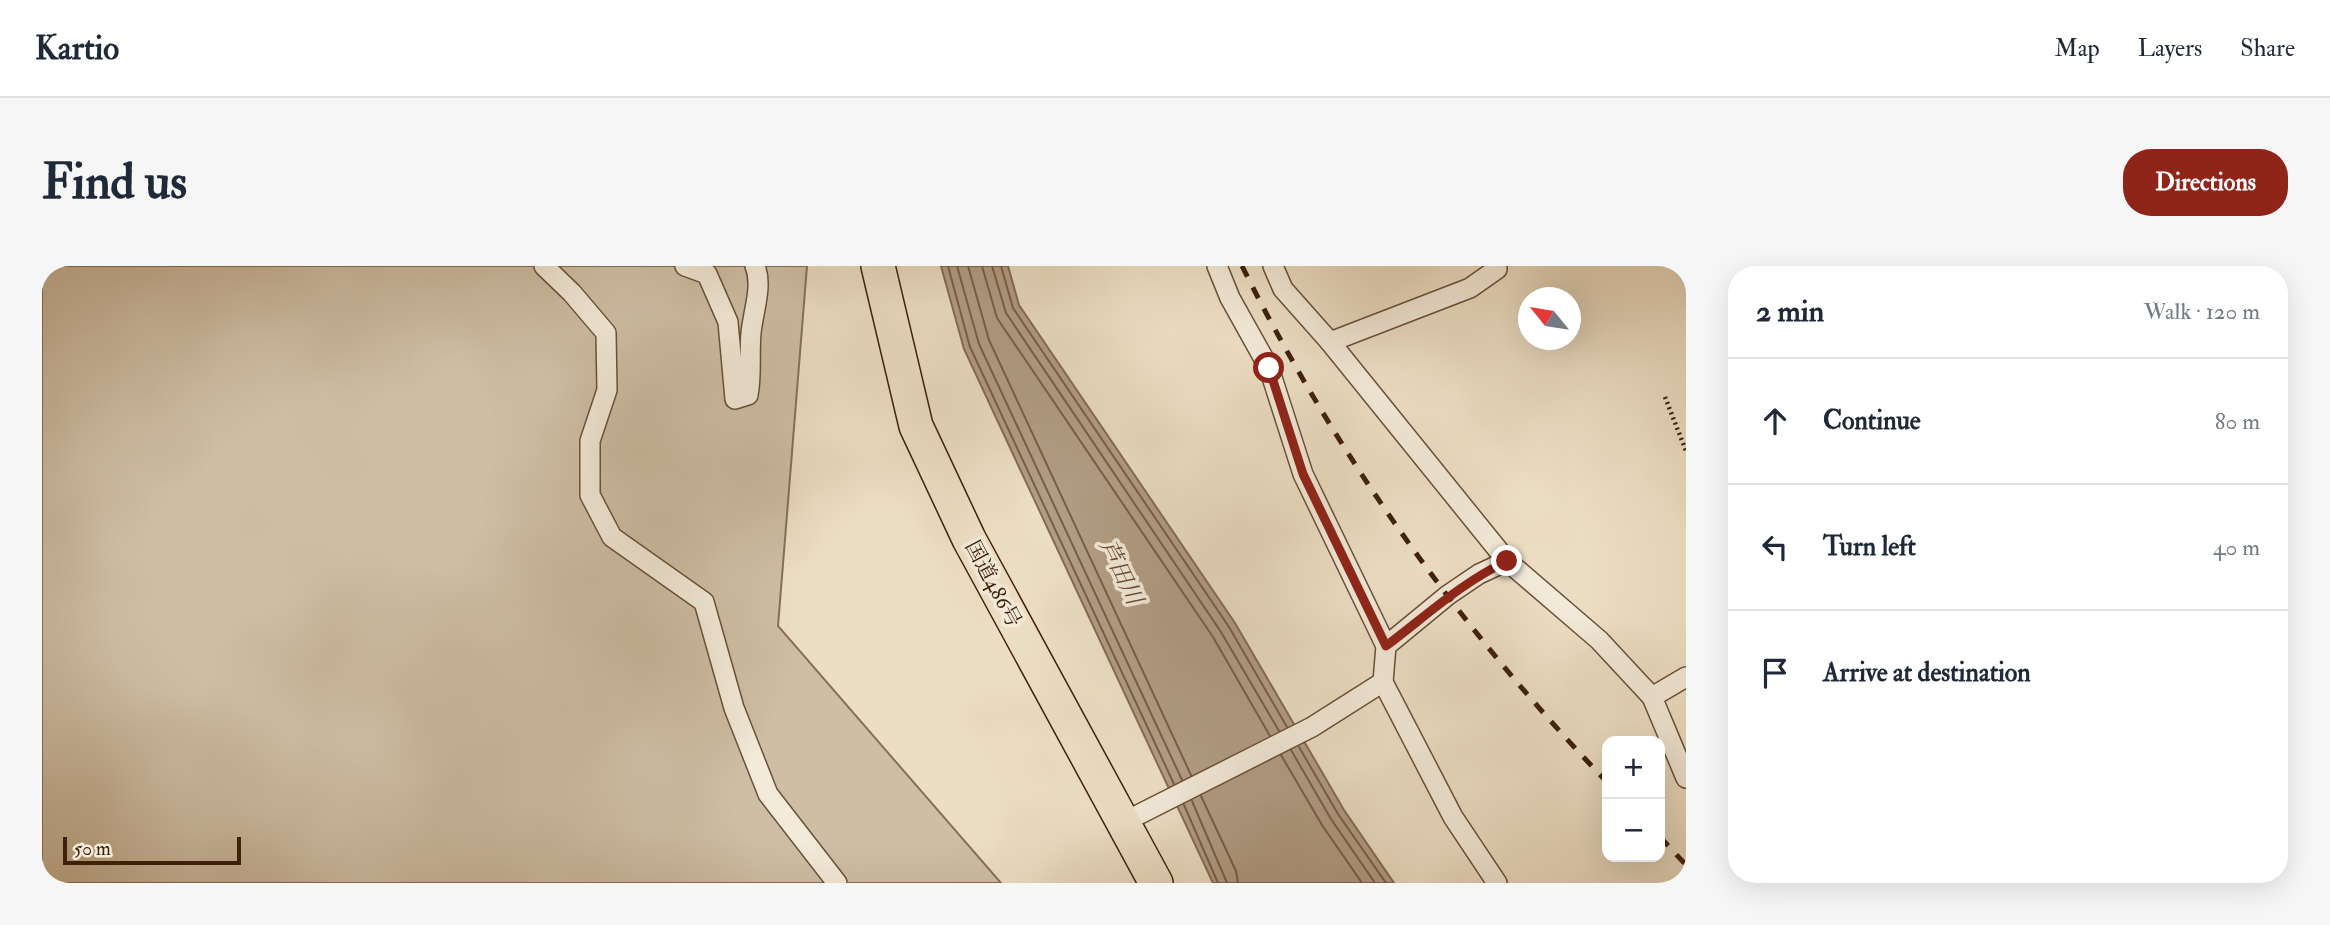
<!DOCTYPE html>
<meta charset="utf-8">
<style>
body{margin:0;font-family:"IM FELL Double Pica","Noto Serif JP",serif;background:#f6f6f7;color:#1f2937}
.controls{position:absolute;right:21px;bottom:21px;display:grid;overflow:hidden;border-radius:14px;box-shadow:0 7px 28px #0002}
.controls button{width:63px;height:63px;display:grid;place-items:center;padding:0;border:0;border-bottom:2px solid #e0e1e3;background:#fff;color:#1f2937;font:35px sans-serif}
.compass{position:absolute;left:1476px;top:21px;width:63px;height:63px;border-radius:50%;background:#fff;box-shadow:0 7px 28px #0002;rotate:300deg}
.scale{position:absolute;left:21px;bottom:18px;width:178px;box-sizing:border-box;padding-left:7px;border:4px solid #3e200b;border-top:0;font-size:19px;line-height:24px;white-space:nowrap;color:#3e200b;-webkit-text-stroke:5px #f3ead9;paint-order:stroke}
.stop{position:absolute;width:21px;height:21px;margin:-16px;border:5px solid #8f2418;border-radius:50%;background:#fff}
.stop.end{background:#8f2418;border-color:#fff;box-shadow:0 2px 7px #0008}
.list{margin:0;padding:0;list-style:none}
h2{display:flex;justify-content:space-between;align-items:center;height:91px;margin:0;padding:0 28px;font-size:30px}
h2 small{font-size:23px;font-weight:400;color:#747a83}
.list li{display:grid;grid-template-columns:46px 1fr auto;gap:21px;align-items:center;box-sizing:border-box;height:126px;padding:0 28px;border-top:2px solid #e0e1e3}
.list b{display:block;font-size:26px;white-space:nowrap}
.list em{font-size:23px;font-style:normal;color:#747a83}
.icon{flex:none;width:38px;height:38px;fill:none;stroke:currentColor;stroke-width:2;stroke-linecap:round;stroke-linejoin:round}
.map{position:relative;flex:none;width:1644px;height:617px;overflow:hidden;border-radius:28px}
header{display:flex;align-items:center;gap:42px;box-sizing:border-box;height:98px;padding:0 35px;background:#fff;border-bottom:2px solid #e0e1e3}
header strong{font-size:33px}
nav{display:flex;gap:38px;margin-inline-start:auto;font-size:24px}
.intro{display:flex;align-items:center;justify-content:space-between;box-sizing:border-box;height:168px;padding:0 42px}
h1{margin:0;font-size:49px}
.button{padding:18px 32px;border-radius:28px;background:#8f2418;color:#fff;font-size:24px;font-weight:700}
main{display:flex;gap:42px;padding:0 42px}
aside{flex:1;background:#fff;border-radius:28px;box-shadow:0 7px 28px #0002}
.map>svg:first-child{display:block}
.green{fill:#cebea5;stroke:#866f58;stroke-width:2}
.water{fill:#b19d85;stroke:#836b54;stroke-width:2}
.lines{fill:none;stroke-linecap:round;stroke-linejoin:round}
.shore{stroke:#785e48;stroke-width:2}
.street-casing{stroke:#6a5039;stroke-width:22}
.highway-casing{stroke:#3e200b;stroke-width:36}
.path{stroke:#3e200b;stroke-width:4.5;stroke-dasharray:2 3.5;stroke-linecap:butt}
.street{stroke:#f3ead9;stroke-width:19}
.highway{stroke:#ecdec4;stroke-width:33}
.rail{stroke:#3e200b;stroke-width:5;stroke-dasharray:12 12;stroke-linecap:butt}
.route{stroke:#8f2418;stroke-width:9}
.labels{text-anchor:middle;dominant-baseline:central;stroke-width:7;stroke-linejoin:round;paint-order:stroke}
.street-label{font-size:21px;fill:#3e200b;stroke:#f3ead9}
.water-label{font-size:23px;font-style:italic;fill:#664c36;stroke:#f3ead9}
</style>
<header>
<strong>Kartio</strong>
<nav><a>Map</a><a>Layers</a><a>Share</a></nav>
</header>
<div class="intro"><h1>Find us</h1><a class="button">Directions</a></div>
<main>
<div class="map">
<svg width="1644" height="617" viewBox="0 0 1644 617">
<rect width="100%" height="100%" fill="#ecdec4"/>
<filter id="stains"><feTurbulence type="fractalNoise" baseFrequency=".00286" numOctaves="4"/><feColorMatrix values="0 0 0 0 .2 0 0 0 0 .09 0 0 0 0 .02 0 0 0 .5 -.17"/></filter>
<radialGradient id="worn" r=".72"><stop offset=".6" stop-color="#630" stop-opacity="0"/><stop offset="1" stop-color="#630" stop-opacity=".3"/></radialGradient>
<path class="green" d="M0 0H765L736 360 959 617H0Z"/>
<path class="water" d="M899 0H966L977 39 1193 357 1302 544 1352 617H1171L922 83Z"/>
<g class="lines">
<g class="shore">
<path d="M906 0 928 81 1132 518"/>
<path d="M915 0 937 78 1140 514"/>
<path d="M926 0 947 74 1149 509"/>
<path d="M940 0 955 52 1171 371 1228 470"/>
<path d="M950 0 964 47 1179 366 1237 465"/>
<path d="M959 0 971 42 1187 361 1245 461"/>
<path d="M1257 481 1296 548 1344 617"/>
<path d="M1249 484 1289 553 1333 617"/>
<path d="M1239 489 1280 559 1320 617"/>
<path d="M1159 530 1194 605 1196 617"/>
<path d="M1150 535 1185 617"/>
<path d="M1142 539 1176 617"/>
</g>
<g class="street-casing">
<g id="street">
<path d="M502 0 530 27 564 67 565 124 548 175V229L570 271 662 336 692 442 726 528 795 617"/>
<path d="M643 0 665 8 686 56 693 133 706 129C710 108 707 88 709 67 711 46 721 20 713 0"/>
<path d="M1175 0 1188 32 1227 102 1261 208 1344 380"/>
<path d="M1231 0 1241 23 1288 76 1465 295"/>
<path d="M1288 76 1428 22 1455 3"/>
<path d="M1610 431 1644 411"/>
<path d="M1082 556 1270 461 1341 416"/>
<path d="M1455 617 1411 551 1341 416 1344 380 1406 329 1437 308 1465 295 1557 374 1610 431 1644 512"/>
</g>
</g>
<g class="highway-casing">
<path id="highway" d="M836 0 874 160 927 273 1114 617"/>
</g>
<path class="path" d="M1623 131 1644 185"/>
<use href="#street" class="street"/>
<use href="#highway" class="highway"/>
<g class="rail">
<path d="M1200 0C1294 189 1419 364 1565 516"/>
<path d="M1618 571 1644 599"/>
</g>
</g>
<g class="lines">
<path class="route" d="M1227 102 1261 208 1344 380C1384 350 1419 317 1465 295"/>
</g>
<g class="labels">
<g class="street-label">
<text transform="translate(951 318) rotate(62)">国道486号</text>
</g>
<g class="water-label">
<text transform="translate(1079 306) rotate(64)">芦田川</text>
</g>
</g>
<rect width="100%" height="100%" filter="url(#stains)"/>
<rect width="100%" height="100%" fill="url(#worn)"/>
</svg>
<div class="controls">
<button>+</button>
<button>−</button>
</div>
<svg class="compass" viewBox="-18 -18 36 36"><path d="M0-13l5 13h-10z" fill="#e53935"/><path d="M0 13l5-13h-10z" fill="#747a83"/></svg>
<div class="scale">50 m</div>
<div class="stop" style="left:1227px;top:102px"></div>
<div class="stop end" style="left:1465px;top:295px"></div>
</div>
<aside>
<h2>2 min<small>Walk · 120 m</small></h2>
<ul class="list">
<li><svg class="icon" aria-label="ahead" viewBox="0 0 24 24"><path d="M12 20V5M6 11l6-6 6 6"/></svg><div><b>Continue</b></div><em>80 m</em></li>
<li><svg class="icon" aria-label="left" viewBox="0 0 24 24"><path d="M17 20v-9H6M10 6l-5 5 5 5"/></svg><div><b>Turn left</b></div><em>40 m</em></li>
<li><svg class="icon" aria-label="arrive" viewBox="0 0 24 24"><path d="M6 21V4h12l-3 4 3 4H6"/></svg><div><b>Arrive at destination</b></div></li>
</ul>
</aside>
</main>
